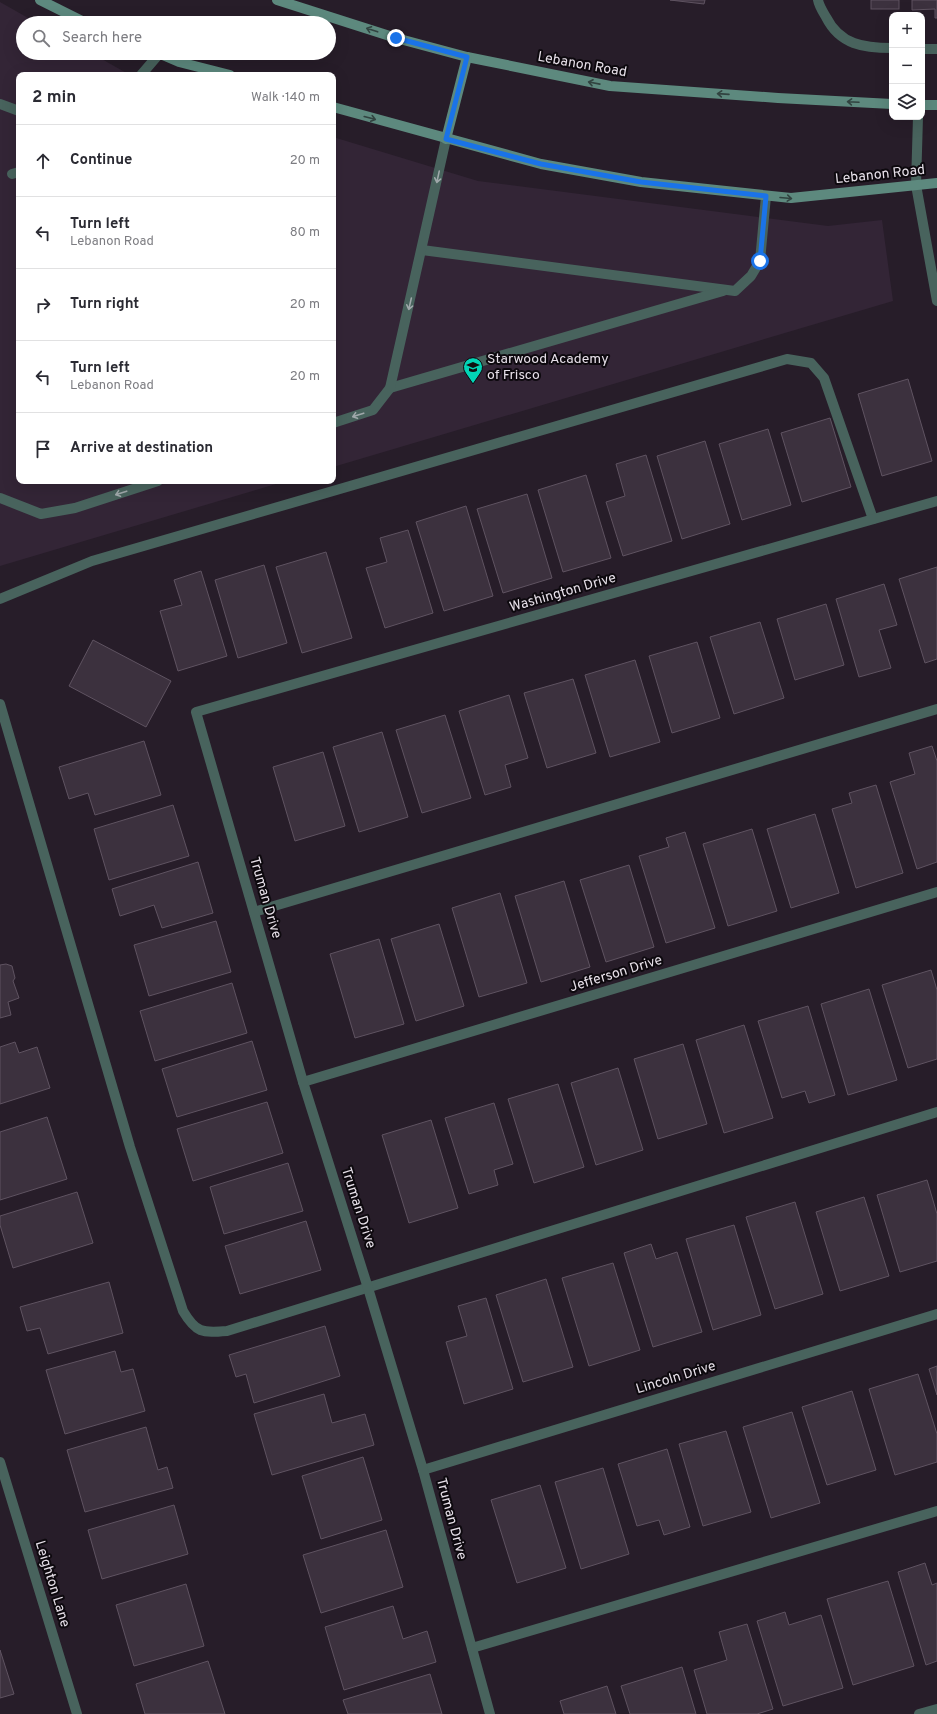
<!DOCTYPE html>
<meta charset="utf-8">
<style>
body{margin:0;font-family:Overpass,sans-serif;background:#f7f7f7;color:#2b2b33}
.controls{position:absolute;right:12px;top:12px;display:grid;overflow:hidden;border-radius:8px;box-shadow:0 4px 16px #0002}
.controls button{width:36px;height:36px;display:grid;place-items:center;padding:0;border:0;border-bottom:1px solid #e1e1e2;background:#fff;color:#2b2b33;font:20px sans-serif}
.stop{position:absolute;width:12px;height:12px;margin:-9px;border:3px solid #1a73e8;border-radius:50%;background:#fff}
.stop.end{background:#1a73e8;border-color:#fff;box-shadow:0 1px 4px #0008}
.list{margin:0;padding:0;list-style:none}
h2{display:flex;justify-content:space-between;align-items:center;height:52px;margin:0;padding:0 16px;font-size:17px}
h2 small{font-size:13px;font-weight:400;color:#7c7c81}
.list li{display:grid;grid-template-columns:26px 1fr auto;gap:12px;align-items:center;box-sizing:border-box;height:72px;padding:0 16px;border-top:1px solid #e1e1e2}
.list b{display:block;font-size:15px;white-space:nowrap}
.list p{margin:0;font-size:13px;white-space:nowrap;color:#7c7c81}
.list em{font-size:13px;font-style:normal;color:#7c7c81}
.icon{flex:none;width:22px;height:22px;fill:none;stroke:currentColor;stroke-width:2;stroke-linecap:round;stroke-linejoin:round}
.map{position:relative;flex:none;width:937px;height:1714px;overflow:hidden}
.search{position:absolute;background:#fff;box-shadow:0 4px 16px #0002;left:16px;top:16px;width:320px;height:44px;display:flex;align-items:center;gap:10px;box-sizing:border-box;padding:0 14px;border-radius:22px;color:#7c7c81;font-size:15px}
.panel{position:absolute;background:#fff;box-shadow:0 4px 16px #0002;left:16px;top:72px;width:320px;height:412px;border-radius:8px}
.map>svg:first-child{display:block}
.built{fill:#332536}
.building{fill:#3c313e;stroke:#5f5361}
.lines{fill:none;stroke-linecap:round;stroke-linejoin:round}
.lane{stroke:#48635d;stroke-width:10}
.street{stroke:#48635d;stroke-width:10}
.secondary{stroke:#5d897e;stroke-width:10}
.oneway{stroke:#314340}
.oneway2{stroke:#9fa8aa}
.route{stroke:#1a73e8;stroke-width:5}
.labels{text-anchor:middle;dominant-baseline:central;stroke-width:4;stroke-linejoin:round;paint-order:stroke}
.street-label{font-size:14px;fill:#e7e0e9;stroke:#0d090e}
.poi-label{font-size:14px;fill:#e7e0e9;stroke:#0d090e;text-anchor:start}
</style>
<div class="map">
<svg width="937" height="1714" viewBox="0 0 937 1714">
<rect width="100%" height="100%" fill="#271d29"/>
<g class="built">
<path d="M0 2 37 23H23V53H91L130 75H19V481H286L0 566Z"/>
<path d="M333 137 478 181 828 226 882 220 893 301 333 467Z"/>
</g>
<g class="building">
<path d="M670 0H705L704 4Z"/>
<rect x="871" y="0" width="28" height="9"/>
<path d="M912 0H937V18H935V9L912 10Z"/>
<path d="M908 379 932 461 882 476 858 394Z"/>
<path d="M830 418 851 487 802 502 781 433Z"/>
<path d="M768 429 791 505 742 520 719 444Z"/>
<path d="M705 441 730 524 682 539 657 456Z"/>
<path d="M646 455 672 541 623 556 606 502 625 496 616 464Z"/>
<path d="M586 475 611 558 563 572 538 490Z"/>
<path d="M527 494 552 578 503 593 477 509Z"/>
<path d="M466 506 493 596 444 611 416 522Z"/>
<path d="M408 530 433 613 385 628 366 568 387 562 380 538Z"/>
<path d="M326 552 352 638 302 653 276 567Z"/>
<path d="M264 565 287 643 238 658 215 580Z"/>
<path d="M937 567V659L925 663 899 579Z"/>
<path d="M201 571 227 656 178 671 160 611 182 605 174 580Z"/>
<path d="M884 584 897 625 879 630 891 668 859 677 836 599Z"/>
<path d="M826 604 844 665 795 680 777 619Z"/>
<path d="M760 622 784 698 734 714 710 637Z"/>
<path d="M93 640 171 681 146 727 69 686Z"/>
<path d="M697 642 720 718 672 733 649 656Z"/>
<path d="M635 660 660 742 610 757 585 675Z"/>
<path d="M573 679 596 753 547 768 524 693Z"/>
<path d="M509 695 528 758 505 765 511 787 485 795 459 711Z"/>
<path d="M445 715 471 798 422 813 396 730Z"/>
<path d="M382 732 408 817 359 832 333 747Z"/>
<path d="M144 741 161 795 95 815 88 793 69 799 59 767Z"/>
<path d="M932 746 937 761V862L917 869 890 782 915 774 909 753Z"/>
<path d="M323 752 345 826 295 841 273 767Z"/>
<path d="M876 785 903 873 856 888 832 809 852 803 849 793Z"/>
<path d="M173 805 189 856 109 880 94 829Z"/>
<path d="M815 814 839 893 791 908 767 829Z"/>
<path d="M752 829 777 911 728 926 703 844Z"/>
<path d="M685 832 715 928 666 943 639 856 669 847 666 838Z"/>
<path d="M198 862 213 913 162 928 154 905 120 916 112 889Z"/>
<path d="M629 865 654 947 606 962 580 880Z"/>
<path d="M564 881 590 967 541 982 515 896Z"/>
<path d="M500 893 527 983 479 997 452 908Z"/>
<path d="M216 921 231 972 149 996 134 945Z"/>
<path d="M439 924 464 1006 416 1021 391 939Z"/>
<path d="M379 939 404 1024 355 1038 330 954Z"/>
<path d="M6 964 12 966 15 978 13 981 19 998 8 1002 11 1015 0 1018V965Z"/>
<path d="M931 970 937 990V1059L908 1068 882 985Z"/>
<path d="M232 983 247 1033 155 1061 140 1011Z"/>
<path d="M869 989 897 1080 848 1095 821 1004Z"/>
<path d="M808 1006 835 1095 809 1103 805 1091 782 1098 758 1021Z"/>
<path d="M744 1025 773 1118 724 1133 696 1040Z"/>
<path d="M252 1041 267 1090 177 1117 162 1069Z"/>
<path d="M15 1042 19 1053 37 1047 50 1088 0 1104V1047Z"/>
<path d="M683 1044 707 1124 658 1139 634 1059Z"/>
<path d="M618 1068 643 1150 596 1165 571 1083Z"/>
<path d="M558 1084 584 1167 534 1183 508 1099Z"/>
<path d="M267 1102 283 1153 193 1181 177 1129Z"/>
<path d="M494 1103 513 1164 494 1170 498 1185 469 1194 445 1118Z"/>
<path d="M47 1117 67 1179 0 1200V1132Z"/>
<path d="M431 1120 458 1208 409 1223 382 1135Z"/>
<path d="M288 1163 303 1211 224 1234 210 1187Z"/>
<path d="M927 1180 937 1214V1261L900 1272 877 1195Z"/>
<path d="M77 1192 93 1243 13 1268 0 1225V1216Z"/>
<path d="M864 1197 889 1276 840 1291 816 1212Z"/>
<path d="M795 1202 823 1294 775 1309 746 1217Z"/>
<path d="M306 1221 321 1270 240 1294 225 1246Z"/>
<path d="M734 1225 761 1315 713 1330 686 1239Z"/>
<path d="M651 1244 656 1259 677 1252 702 1332 653 1347 624 1253Z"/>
<path d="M613 1263 640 1350 589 1366 562 1278Z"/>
<path d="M546 1279 573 1367 523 1382 496 1295Z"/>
<path d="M109 1282 123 1333 48 1354 40 1328 27 1331 20 1307Z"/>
<path d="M486 1298 513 1389 464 1404 446 1342 467 1336 458 1306Z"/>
<path d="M325 1326 340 1376 254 1403 246 1374 236 1377 229 1355Z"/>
<path d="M115 1351 121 1372 133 1369 145 1411 65 1434 46 1370Z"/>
<path d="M937 1366V1395L929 1369Z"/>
<path d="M918 1374 937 1434V1462L895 1475 869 1389Z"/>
<path d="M852 1391 876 1470 827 1485 802 1407Z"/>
<path d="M324 1394 332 1423 365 1414 374 1445 272 1475 254 1414Z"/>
<path d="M792 1412 820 1503 771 1518 743 1427Z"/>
<path d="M146 1427 158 1470 167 1467 173 1488 85 1512 67 1450Z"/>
<path d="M726 1431 751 1512 703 1526 679 1444Z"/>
<path d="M667 1449 690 1527 664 1535 659 1520 637 1526 618 1464Z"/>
<path d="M363 1457 382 1520 321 1539 302 1476Z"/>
<path d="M603 1468 629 1554 581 1569 555 1482Z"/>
<path d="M540 1485 566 1568 517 1583 491 1500Z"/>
<path d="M174 1505 188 1554 102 1579 88 1530Z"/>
<path d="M386 1530 403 1587 321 1613 303 1555Z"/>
<path d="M925 1563 932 1585 937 1583V1661L926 1665 898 1572Z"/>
<path d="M888 1581 914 1666 853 1685 827 1599Z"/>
<path d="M186 1584 204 1646 134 1666 116 1605Z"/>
<path d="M393 1606 403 1639 427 1631 436 1662 344 1690 325 1627Z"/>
<path d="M785 1612 789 1625 821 1615 843 1688 783 1706 757 1621Z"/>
<path d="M747 1624 773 1709 757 1714H707L694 1670 727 1660 719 1632Z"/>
<path d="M0 1650 14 1694 0 1698Z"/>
<path d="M208 1661 225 1714H145L136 1684Z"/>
<path d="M682 1667 696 1714H630L621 1686Z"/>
<path d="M430 1674 442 1714H348L343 1700Z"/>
<path d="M607 1686 616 1714H564L560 1701Z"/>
</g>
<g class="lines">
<g class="lane">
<path d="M818 0C819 6 823 12 826 17 840 45 864 48 892 48"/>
<path d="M922 49H937"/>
<path d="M141 75 159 54"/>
<path d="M0 104 19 111"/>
<path d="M12 174 19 172"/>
<path d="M422 250 735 291 751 276 760 261 766 196"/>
<path d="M390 388 723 291"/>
<path d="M333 423 373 410 390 388 446 139"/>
<path d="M0 498 41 514 75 508 158 481"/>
<path d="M0 599 92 561 787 359 811 363 824 378 873 519"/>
<path d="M0 704 130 1147 183 1311C196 1333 202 1333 227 1331L937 1112"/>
<path d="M254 912 937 709"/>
<path d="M472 1648 937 1511"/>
</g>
<g class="street">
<path d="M918 117 916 185 937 301"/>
<path d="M303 1082 937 892"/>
<path d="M0 1462 77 1714"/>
<path d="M423 1470 937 1314"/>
<path d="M490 1714 423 1470 368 1288 303 1082 196 712 937 501"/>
<path d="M919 1714 937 1709"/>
</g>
<g class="secondary">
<path d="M40 0 86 23"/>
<path d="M277 0 396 38 467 57 610 86 778 98 892 104"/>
<path d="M158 53 179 62 230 75"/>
<path d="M922 105H937"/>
<path d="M333 107 541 164 641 182 791 198 937 183"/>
<path d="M446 139 467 57"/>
</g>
</g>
<defs><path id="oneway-shaft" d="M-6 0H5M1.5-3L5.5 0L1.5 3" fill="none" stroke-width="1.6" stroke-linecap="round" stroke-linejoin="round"/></defs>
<g class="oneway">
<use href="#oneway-shaft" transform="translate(372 30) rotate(-162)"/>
<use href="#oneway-shaft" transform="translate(594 83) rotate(-169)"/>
<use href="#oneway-shaft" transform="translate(723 94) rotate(-176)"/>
<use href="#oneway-shaft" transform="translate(853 102) rotate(-177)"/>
<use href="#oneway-shaft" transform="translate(370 118) rotate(15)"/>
<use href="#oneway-shaft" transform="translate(786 198) rotate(5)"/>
</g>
<g class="oneway2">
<use href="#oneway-shaft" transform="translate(438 177) rotate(102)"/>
<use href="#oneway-shaft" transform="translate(410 304) rotate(103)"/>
<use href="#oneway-shaft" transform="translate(358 415) rotate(162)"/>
<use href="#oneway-shaft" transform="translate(121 493) rotate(162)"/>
</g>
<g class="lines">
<path class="route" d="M396 38 467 57 446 139 541 164 641 182 766 196 760 261"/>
</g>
<defs>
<g id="school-pin" transform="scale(1)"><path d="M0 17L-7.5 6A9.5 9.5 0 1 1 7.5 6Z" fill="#02d5b6" stroke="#0d090e"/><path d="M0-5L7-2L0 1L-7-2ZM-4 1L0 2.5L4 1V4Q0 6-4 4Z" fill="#111"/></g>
</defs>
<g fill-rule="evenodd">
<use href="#school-pin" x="473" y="367"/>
</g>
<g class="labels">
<g class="street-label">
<text transform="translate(582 65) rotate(10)">Lebanon Road</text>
<text transform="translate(880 175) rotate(-6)">Lebanon Road</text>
<text transform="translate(563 593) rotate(-16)">Washington Drive</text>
<text transform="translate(265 898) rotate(74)">Truman Drive</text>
<text transform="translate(616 974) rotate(-17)">Jefferson Drive</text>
<text transform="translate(358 1208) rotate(72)">Truman Drive</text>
<text transform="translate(676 1378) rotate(-17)">Lincoln Drive</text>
<text transform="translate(451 1519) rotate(75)">Truman Drive</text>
<text transform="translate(52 1584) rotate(73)">Leighton Lane</text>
</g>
<g class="poi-label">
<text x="487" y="359">Starwood Academy<tspan x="487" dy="16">of Frisco</tspan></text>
</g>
</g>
</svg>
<div class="controls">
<button>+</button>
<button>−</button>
<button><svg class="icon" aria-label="layers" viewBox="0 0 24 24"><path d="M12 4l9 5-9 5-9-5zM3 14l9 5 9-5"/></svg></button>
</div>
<div class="stop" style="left:760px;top:261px"></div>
<div class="stop end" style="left:396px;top:38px"></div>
<div class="search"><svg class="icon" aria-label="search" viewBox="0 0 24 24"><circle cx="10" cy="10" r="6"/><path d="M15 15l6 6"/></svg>Search here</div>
<section class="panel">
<h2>2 min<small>Walk · 140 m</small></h2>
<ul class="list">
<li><svg class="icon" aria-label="ahead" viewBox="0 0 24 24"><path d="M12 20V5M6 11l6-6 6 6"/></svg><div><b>Continue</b></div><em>20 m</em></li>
<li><svg class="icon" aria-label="left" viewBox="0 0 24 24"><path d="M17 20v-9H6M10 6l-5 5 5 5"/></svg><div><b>Turn left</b><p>Lebanon Road</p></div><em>80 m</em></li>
<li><svg class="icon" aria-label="right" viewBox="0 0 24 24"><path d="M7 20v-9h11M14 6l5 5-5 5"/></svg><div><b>Turn right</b></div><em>20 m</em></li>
<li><svg class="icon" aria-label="left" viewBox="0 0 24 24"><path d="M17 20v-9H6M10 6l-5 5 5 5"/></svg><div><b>Turn left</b><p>Lebanon Road</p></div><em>20 m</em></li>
<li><svg class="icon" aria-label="arrive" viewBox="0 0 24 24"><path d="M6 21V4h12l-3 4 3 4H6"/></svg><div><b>Arrive at destination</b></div></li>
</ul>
</section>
</div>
